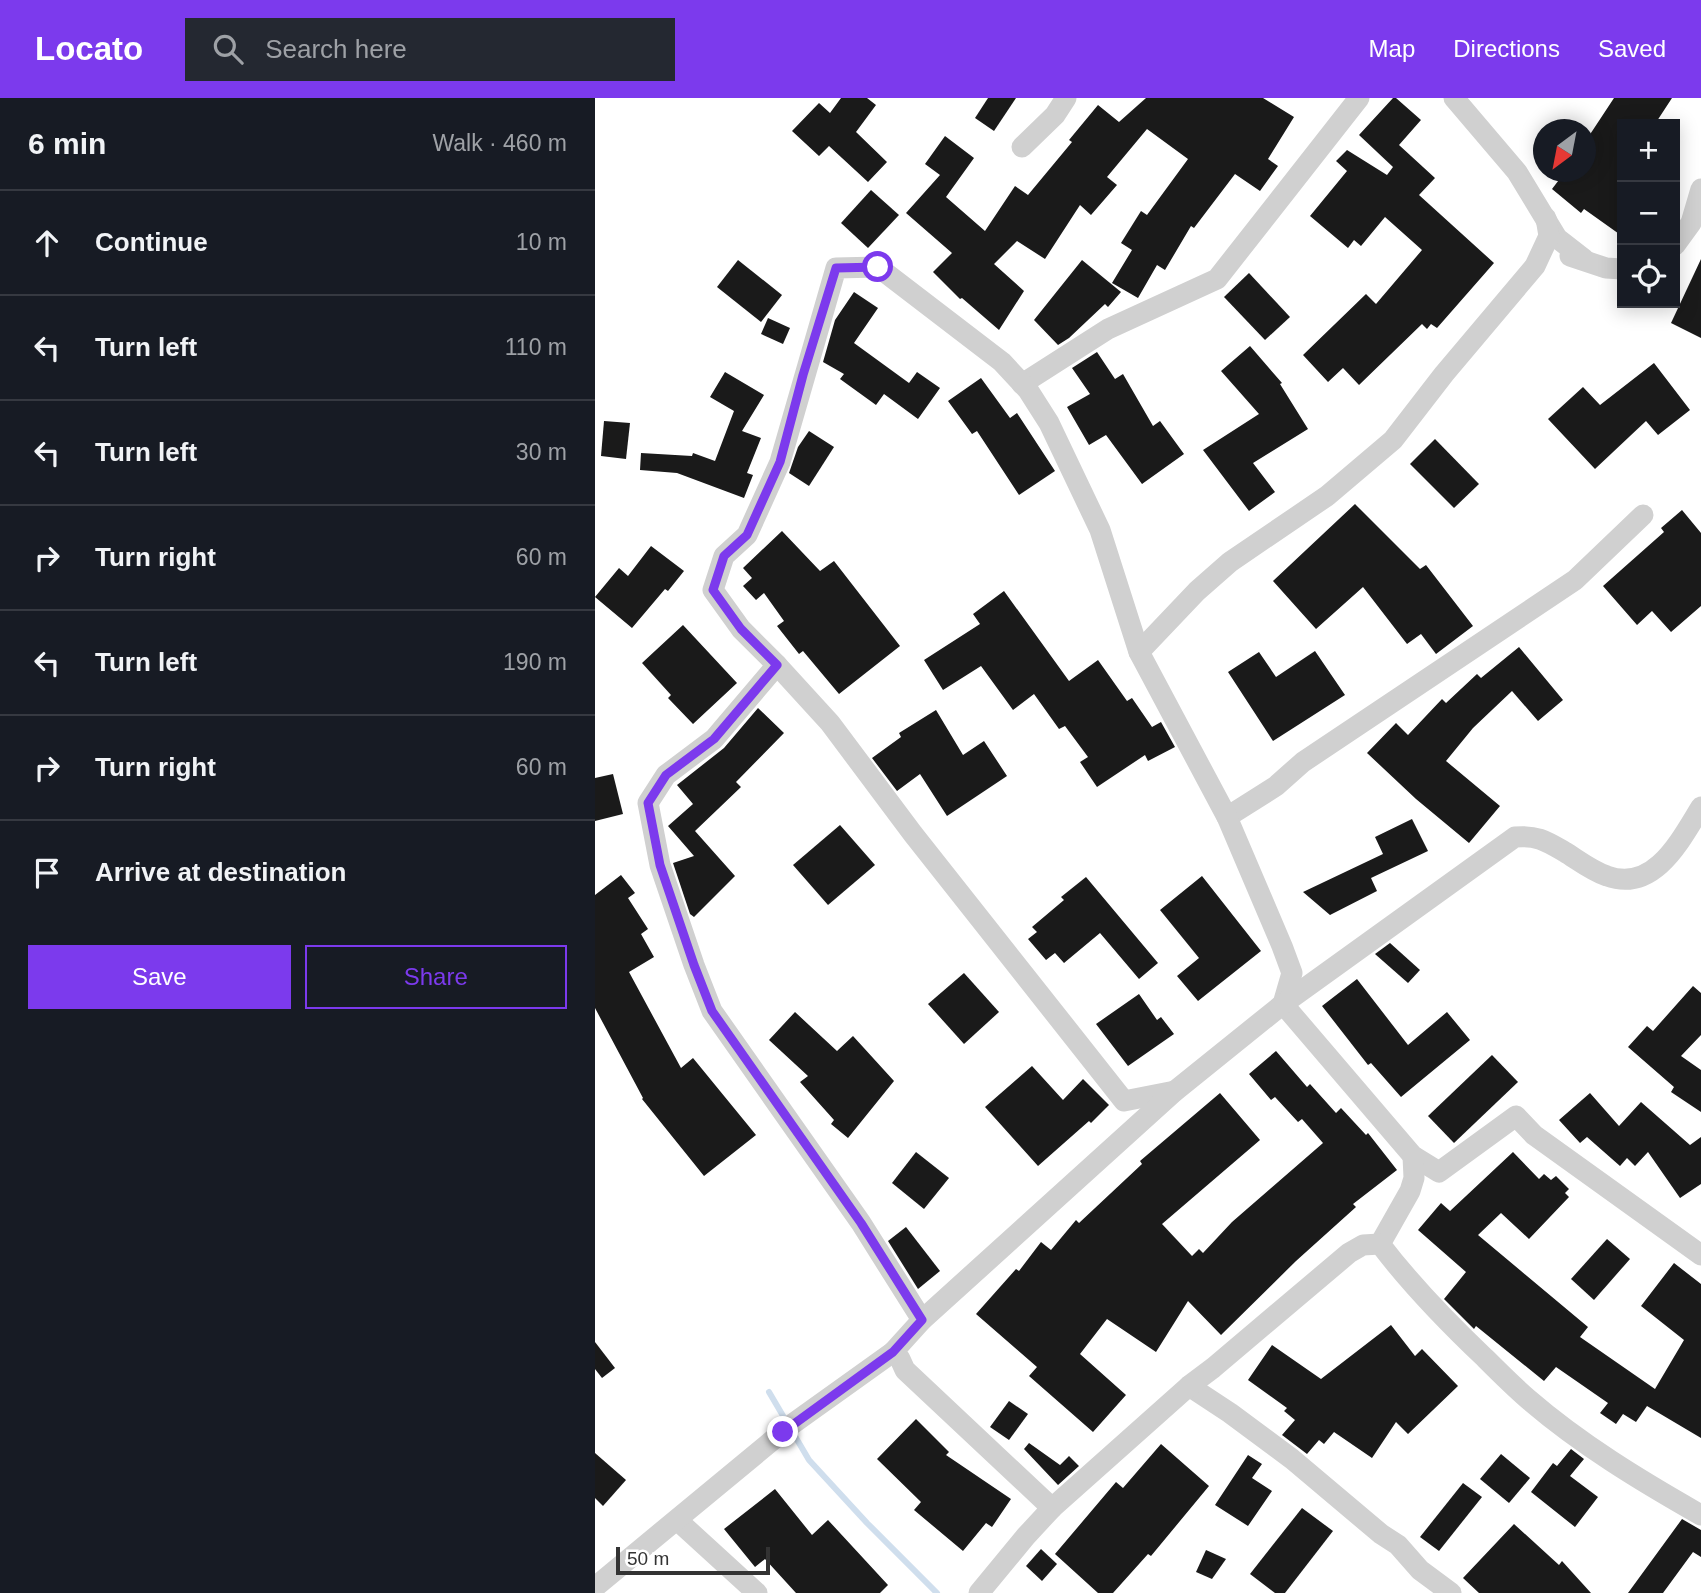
<!DOCTYPE html>
<meta charset="utf-8">
<style>
body{margin:0;font-family:Arial,sans-serif;background:#242831;color:#f1f3f6}
.controls{position:absolute;right:21px;top:21px;display:grid;overflow:hidden;border-radius:0px;box-shadow:0 4px 18px #0003}
.controls button{width:63px;height:63px;display:grid;place-items:center;padding:0;border:0;border-bottom:2px solid #363941;background:#171b24;color:#f1f3f6;font:35px sans-serif}
.compass{position:absolute;left:938px;top:21px;width:63px;height:63px;border-radius:50%;background:#171b24;box-shadow:0 4px 18px #0003;rotate:212deg}
.scale{position:absolute;left:21px;bottom:18px;width:154px;box-sizing:border-box;padding-left:7px;border:4px solid #333;border-top:0;font-size:19px;line-height:24px;white-space:nowrap;color:#333;-webkit-text-stroke:5px #fff;paint-order:stroke}
.stop{position:absolute;width:21px;height:21px;margin:-16px;border:5px solid #7c3aed;border-radius:50%;background:#fff}
.stop.end{background:#7c3aed;border-color:#fff;box-shadow:0 2px 7px #0008}
.list{margin:0;padding:0;list-style:none}
h2{display:flex;justify-content:space-between;align-items:center;height:91px;margin:0;padding:0 28px;font-size:30px}
h2 small{font-size:23px;font-weight:400;color:#9ea1a6}
.list li{display:grid;grid-template-columns:46px 1fr auto;gap:21px;align-items:center;box-sizing:border-box;height:105px;padding:0 28px;border-top:2px solid #363941}
.list b{display:block;font-size:26px;white-space:nowrap}
.list em{font-size:23px;font-style:normal;color:#9ea1a6}
.actions{display:flex;gap:14px;padding:21px 28px}
.actions a{flex:1;padding:16px 0;border:2px solid #7c3aed;border-radius:0px;text-align:center;font-size:24px;color:#7c3aed}
.actions .main{background:#7c3aed;color:#fff}
.icon{flex:none;width:38px;height:38px;fill:none;stroke:currentColor;stroke-width:2;stroke-linecap:round;stroke-linejoin:round}
.map{position:relative;flex:none;width:1106px;height:1495px;overflow:hidden}
header{display:flex;align-items:center;gap:42px;box-sizing:border-box;height:98px;padding:0 35px;background:#7c3aed;color:#fff}
header strong{font-size:33px}
nav{display:flex;gap:38px;margin-inline-start:auto;font-size:24px}
.search{width:490px;height:63px;background:#242831;display:flex;align-items:center;gap:18px;box-sizing:border-box;padding:0 24px;border-radius:0px;color:#9ea1a6;font-size:26px}
main{display:flex}
aside{flex:1;background:#171b24}
.map>svg:first-child{display:block}
.lines{fill:none;stroke-linecap:round;stroke-linejoin:round}
.stream{stroke:#cfdeed;stroke-width:6}
.building{fill:#1a1a1a}
.street{stroke:#d0d0d0;stroke-width:21}
.route{stroke:#7c3aed;stroke-width:9}
</style>
<header>
<strong>Locato</strong>
<div class="search"><svg class="icon" aria-label="search" viewBox="0 0 24 24"><circle cx="10" cy="10" r="6"/><path d="M15 15l6 6"/></svg>Search here</div>
<nav><a>Map</a><a>Directions</a><a>Saved</a></nav>
</header>
<main>
<aside>
<h2>6 min<small>Walk · 460 m</small></h2>
<ul class="list">
<li><svg class="icon" aria-label="ahead" viewBox="0 0 24 24"><path d="M12 20V5M6 11l6-6 6 6"/></svg><div><b>Continue</b></div><em>10 m</em></li>
<li><svg class="icon" aria-label="left" viewBox="0 0 24 24"><path d="M17 20v-9H6M10 6l-5 5 5 5"/></svg><div><b>Turn left</b></div><em>110 m</em></li>
<li><svg class="icon" aria-label="left" viewBox="0 0 24 24"><path d="M17 20v-9H6M10 6l-5 5 5 5"/></svg><div><b>Turn left</b></div><em>30 m</em></li>
<li><svg class="icon" aria-label="right" viewBox="0 0 24 24"><path d="M7 20v-9h11M14 6l5 5-5 5"/></svg><div><b>Turn right</b></div><em>60 m</em></li>
<li><svg class="icon" aria-label="left" viewBox="0 0 24 24"><path d="M17 20v-9H6M10 6l-5 5 5 5"/></svg><div><b>Turn left</b></div><em>190 m</em></li>
<li><svg class="icon" aria-label="right" viewBox="0 0 24 24"><path d="M7 20v-9h11M14 6l5 5-5 5"/></svg><div><b>Turn right</b></div><em>60 m</em></li>
<li><svg class="icon" aria-label="arrive" viewBox="0 0 24 24"><path d="M6 21V4h12l-3 4 3 4H6"/></svg><div><b>Arrive at destination</b></div></li>
</ul>
<div class="actions"><a class="main">Save</a><a>Share</a></div>
</aside>
<div class="map">
<svg width="1106" height="1495" viewBox="0 0 1106 1495">
<rect width="100%" height="100%" fill="#fff"/>
<g class="lines">
<path class="stream" d="M174 1294 214 1362 272 1425 342 1495"/>
</g>
<g class="building">
<path d="M246 0H272L281 7 261 34 292 64 273 84 234 48 224 58 197 33 224 5 235 15Z"/>
<path d="M393 0H421L399 33 380 20Z"/>
<path d="M551 0H668L699 19 673 61 683 68 665 93 640 76 599 130 596 128 570 172 562 167 543 200 517 185 537 152 526 145 546 113 552 117 593 61 552 31 512 79 522 87 496 117 485 107 450 161 422 143 399 166 429 193 404 232 367 200 365 201 338 174 357 155 311 115 345 77 330 66 350 38 379 60 351 99 390 133 420 88 433 97 477 44 474 42 503 7 524 24Z"/>
<path d="M798 0H801L826 22 804 47 840 80 824 97 899 165 842 230 836 226 832 231 827 226 764 287 748 270 733 284 708 257 771 196 781 206 827 152 790 119 766 148 759 142 753 150 715 118 752 73 741 63 752 52 792 77 798 69 764 37Z"/>
<path d="M1019 0H1077L1060 26H1027V138L989 111 986 115 957 91 970 74H990V44Z"/>
<path d="M276 92 304 117 273 150 246 125Z"/>
<path d="M1106 161V240L1076 225Z"/>
<path d="M143 162 187 197 166 224 122 189Z"/>
<path d="M487 162 526 194 513 209 510 206 474 240 463 247 439 222Z"/>
<path d="M654 175 695 219 670 242 629 199Z"/>
<path d="M259 194 283 210 259 245 314 285 322 274 345 290 323 321 289 296 281 307 245 281 249 276 228 264 240 222Z"/>
<path d="M173 220 195 230 188 246 166 236Z"/>
<path d="M655 248 687 285 685 286 713 331 658 365 680 394 654 413 608 352 664 316 626 273Z"/>
<path d="M502 254 520 281 528 276 558 328 565 323 589 356 547 386 511 337 494 347 472 309 495 296 477 270Z"/>
<path d="M1059 265 1095 312 1063 337 1051 323 1000 371 953 321 988 289 1005 307Z"/>
<path d="M130 274 169 297 147 333 166 340 152 375 158 377 149 400 82 375 45 372 46 355 97 358 98 355 120 363 139 313 115 299Z"/>
<path d="M386 280 415 320 422 315 460 373 424 397 382 333 377 336 353 303Z"/>
<path d="M9 323 35 325 31 361 6 358Z"/>
<path d="M214 333 239 349 214 388 194 375 203 349Z"/>
<path d="M840 341 884 386 859 410 815 366Z"/>
<path d="M760 406 825 471 831 467 878 528 841 556 826 536 812 546 768 489 721 531 678 483Z"/>
<path d="M1087 412 1106 435V508L1076 534 1057 513 1042 527 1008 488 1069 434 1066 430Z"/>
<path d="M187 433 225 473 239 463 305 548 244 596 208 553 204 556 182 528 189 523 169 495 161 502 148 488 157 480 148 470Z"/>
<path d="M56 448 89 473 73 493 70 491 37 530 0 499 24 470 33 478Z"/>
<path d="M409 493 474 583 503 562 532 603 537 600 557 629 566 624 580 649 553 663 550 657 502 689 485 664 493 659 470 628 464 631 439 596 418 612 386 568 348 592 329 562 385 526 378 516Z"/>
<path d="M88 527 142 585 98 626 73 600 76 597 47 565Z"/>
<path d="M924 549 968 602 943 623 917 593 878 630 851 663 905 708 874 745 821 701 772 655 801 625 813 637 847 601 851 605 882 576 886 580Z"/>
<path d="M720 553 750 597 678 643 633 574 664 554 681 579Z"/>
<path d="M163 610 189 635 141 684 146 689 100 733 140 778 99 819 95 816 78 765 99 758 73 728 98 706 82 687 129 650Z"/>
<path d="M341 612 368 657 389 643 412 678 352 718 325 676 302 693 277 660 306 639 304 635Z"/>
<path d="M18 676 28 716 0 723V680Z"/>
<path d="M817 721 833 753 776 780 782 793 735 817 708 794 788 756 780 739Z"/>
<path d="M245 727 280 767 233 807 198 767Z"/>
<path d="M26 777 40 795 33 800 53 831 46 836 59 859 34 874 86 970 98 960 161 1037 109 1078 47 1001 48 1000 0 910V797Z"/>
<path d="M607 778 666 853 603 903 582 878 604 860 565 812Z"/>
<path d="M491 779 563 865 544 881 505 835 469 865 460 855 451 862 433 841 442 834 437 829 469 802 466 799Z"/>
<path d="M795 845 825 872 813 885 780 856Z"/>
<path d="M369 875 404 914 369 946 333 906Z"/>
<path d="M762 881 813 947 852 914 875 942 806 999 776 965 773 967 727 908Z"/>
<path d="M1098 888 1106 895V937L1086 958 1106 972V1014L1076 994 1079 989 1033 949 1052 928 1058 933Z"/>
<path d="M544 896 562 922 566 919 579 936 533 968 501 926Z"/>
<path d="M200 914 242 953 258 938 299 983 253 1040 236 1026 239 1022 205 984 213 978 174 942Z"/>
<path d="M681 953 712 989 715 986 741 1015 746 1010 771 1037 773 1035 802 1072 758 1106 761 1109 701 1163 626 1237 593 1203 561 1254 512 1221 485 1256 531 1297 498 1334 434 1278 442 1269 381 1216 421 1171 424 1173 446 1144 456 1152 481 1122 484 1125 547 1066 545 1063 625 995 665 1042 567 1126 597 1158 604 1151 608 1155 637 1124 728 1045 707 1021 703 1024 680 999 676 1002 654 976Z"/>
<path d="M897 957 923 984 859 1045 833 1018Z"/>
<path d="M437 968 468 1002 488 981 514 1007 496 1025 494 1023 443 1068 390 1009Z"/>
<path d="M995 995 1024 1028 1046 1004 1095 1047 1106 1039V1086L1085 1100 1053 1054 1040 1068 1032 1060 1025 1068 992 1039 985 1045 964 1022Z"/>
<path d="M321 1054 354 1080 329 1111 297 1085Z"/>
<path d="M918 1054 944 1081 949 1076 956 1082 961 1078 974 1091 970 1095 974 1099 934 1141 906 1115 883 1137 993 1229 985 1239 1060 1291 1089 1242 1046 1208 1079 1165 1106 1186V1340L1052 1308 1041 1324 1028 1316 1021 1326 1005 1315 1013 1305 961 1269 949 1283 881 1228 879 1231 849 1201 871 1174 823 1132 846 1105 855 1113Z"/>
<path d="M311 1129 345 1173 323 1191 293 1143Z"/>
<path d="M1012 1141 1035 1161 999 1202 976 1181Z"/>
<path d="M796 1227 820 1258 827 1251 863 1288 813 1336 801 1324 777 1360 739 1334 729 1346 724 1342 712 1356 687 1337 700 1322 689 1313 692 1310 653 1282 677 1247 726 1281Z"/>
<path d="M0 1244 20 1270 7 1280 0 1271Z"/>
<path d="M414 1303 433 1316 414 1342 395 1329Z"/>
<path d="M321 1321 354 1354 351 1357 416 1401 397 1429 391 1425 368 1453 319 1412 326 1404 282 1361Z"/>
<path d="M434 1345 465 1367 474 1358 484 1368 463 1387 429 1351Z"/>
<path d="M566 1346 614 1388 556 1458 553 1456 518 1495H503L460 1456 521 1384 528 1390Z"/>
<path d="M976 1351 989 1361 975 1378 1003 1399 980 1429 936 1394 958 1365 962 1368Z"/>
<path d="M0 1355 31 1382 8 1408 0 1400Z"/>
<path d="M906 1356 935 1380 914 1405 885 1381Z"/>
<path d="M653 1357 667 1366 657 1380 677 1393 653 1428 620 1407Z"/>
<path d="M868 1385 887 1399 844 1453 825 1439Z"/>
<path d="M180 1391 217 1437 233 1422 293 1487 285 1495H201L170 1461 160 1469 129 1431Z"/>
<path d="M707 1410 738 1433 690 1495H680L655 1476Z"/>
<path d="M1087 1421 1106 1432V1459L1098 1454 1068 1495H1033Z"/>
<path d="M919 1426 964 1467 967 1463 996 1495H884L868 1480Z"/>
<path d="M446 1451 462 1466 447 1483 431 1468Z"/>
<path d="M611 1452 631 1461 617 1481 601 1474Z"/>
</g>
<g class="lines">
<g class="street">
<path d="M859 0 922 74 962 140 989 161"/>
<path d="M427 49 460 17 471 0"/>
<path d="M1080 147 1096 125 1106 91"/>
<path d="M975 158 1011 170 1027 171"/>
<path d="M427 286 513 231 622 181 764 0"/>
<path d="M544 554 602 493 635 464 732 398 798 342 849 276 940 168 954 138 951 120"/>
<path d="M182 567 119 641 71 677 53 705 65 767 99 867 117 913 266 1125 327 1222"/>
<path d="M632 719 681 688 708 664 980 482 1048 417"/>
<path d="M580 993 529 1003 318 736 235 625 182 567 146 531 118 492 129 458 152 437 185 364 241 170 283 169 407 264 433 292 454 325 505 432 544 554 632 719 687 848 697 875 688 906 818 1058 844 1074 921 1018 939 1037 1106 1157"/>
<path d="M818 1058 819 1080 815 1093 785 1146C817 1188 852 1224 890 1260 904 1274 918 1288 933 1301 985 1346 1046 1383 1106 1417"/>
<path d="M594 1288 635 1315 697 1361 786 1436 803 1447 825 1472 856 1495"/>
<path d="M457 1410 594 1288 618 1270 754 1155 768 1147 785 1146"/>
<path d="M82 1422 162 1495"/>
<path d="M0 1489 196 1327 298 1254"/>
<path d="M384 1495 431 1438 457 1410 310 1272 305 1261 298 1254 327 1222 580 993 688 906 920 739C942 737 951 743 970 754 983 762 997 773 1012 778 1059 795 1085 743 1106 709"/>
</g>
</g>
<g class="lines">
<path class="route" d="M188 1334 298 1254 327 1222 266 1125 117 913 99 867 65 767 53 705 71 677 119 641 182 567 146 531 118 492 129 458 152 437 185 364 208 277 241 170 283 169"/>
</g>
</svg>
<div class="controls">
<button>+</button>
<button>−</button>
<button><svg class="icon" aria-label="locate" viewBox="0 0 24 24"><circle cx="12" cy="12" r="6"/><path d="M12 2v4M12 18v4M2 12h4M18 12h4"/></svg></button>
</div>
<svg class="compass" viewBox="-18 -18 36 36"><path d="M0-13l5 13h-10z" fill="#e53935"/><path d="M0 13l5-13h-10z" fill="#9ea1a6"/></svg>
<div class="scale">50 m</div>
<div class="stop" style="left:283px;top:169px"></div>
<div class="stop end" style="left:188px;top:1334px"></div>
</div>
</main>
